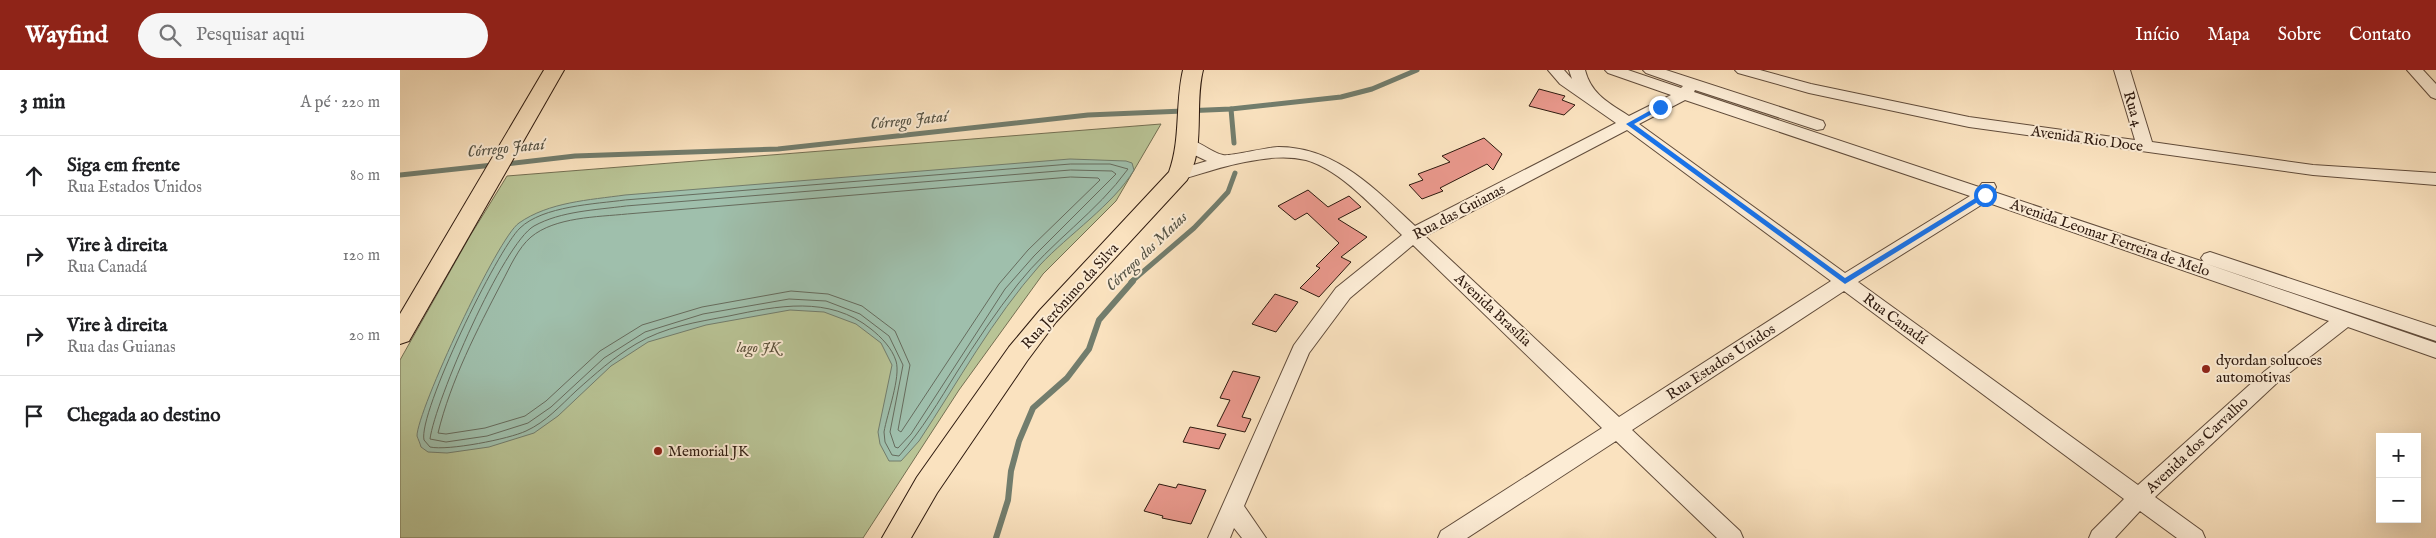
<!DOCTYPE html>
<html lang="pt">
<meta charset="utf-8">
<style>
body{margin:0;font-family:"IM FELL English",serif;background:#f6f6f6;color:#202124}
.controls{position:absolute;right:15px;bottom:15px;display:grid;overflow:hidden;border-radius:0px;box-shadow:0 5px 20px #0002}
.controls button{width:45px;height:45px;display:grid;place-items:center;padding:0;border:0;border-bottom:1px solid #e0e0e0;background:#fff;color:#202124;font:25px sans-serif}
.stop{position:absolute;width:15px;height:15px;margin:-11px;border:4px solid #1a73e8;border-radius:50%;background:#fff}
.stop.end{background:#1a73e8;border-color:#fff;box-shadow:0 1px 5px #0008}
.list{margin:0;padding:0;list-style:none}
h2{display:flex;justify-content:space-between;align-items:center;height:65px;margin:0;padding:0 20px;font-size:21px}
h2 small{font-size:16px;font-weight:400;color:#757577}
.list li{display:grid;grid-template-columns:32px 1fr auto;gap:15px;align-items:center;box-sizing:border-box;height:80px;padding:0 20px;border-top:1px solid #e0e0e0}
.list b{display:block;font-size:19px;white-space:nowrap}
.list p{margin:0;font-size:16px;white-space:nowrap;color:#757577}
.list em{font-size:16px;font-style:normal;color:#757577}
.icon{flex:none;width:28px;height:28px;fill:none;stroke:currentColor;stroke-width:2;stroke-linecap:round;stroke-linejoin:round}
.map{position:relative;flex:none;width:2036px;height:468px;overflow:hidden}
header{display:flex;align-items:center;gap:30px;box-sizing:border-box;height:70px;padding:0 25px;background:#8f2418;color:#fff}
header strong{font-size:24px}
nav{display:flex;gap:28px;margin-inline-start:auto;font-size:18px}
.search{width:350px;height:45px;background:#f6f6f6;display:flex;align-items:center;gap:12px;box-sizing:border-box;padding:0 18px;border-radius:28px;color:#757577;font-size:19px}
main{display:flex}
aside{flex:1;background:#fff}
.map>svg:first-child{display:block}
.green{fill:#b9c496;stroke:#746f52}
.water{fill:#9fbfac;stroke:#727d6d}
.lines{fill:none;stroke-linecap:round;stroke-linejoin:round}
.shore{stroke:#666c5e;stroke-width:1}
.stream-far1{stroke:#727d6d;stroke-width:5}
.stream{stroke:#727d6d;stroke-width:6}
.building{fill:#e9988c;stroke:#2e1a0f}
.minor-casing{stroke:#614c3b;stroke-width:2}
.major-casing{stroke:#2e1a0f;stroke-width:2}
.minor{fill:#fcecd5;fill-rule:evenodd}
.major{fill:#fae2bf;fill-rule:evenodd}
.route{fill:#1a73e8}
.poi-dot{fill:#8f2418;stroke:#fcecd5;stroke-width:2}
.labels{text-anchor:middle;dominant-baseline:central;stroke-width:4;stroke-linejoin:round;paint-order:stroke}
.street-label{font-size:15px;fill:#2e1a0f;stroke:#fcecd5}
.park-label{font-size:15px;font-style:italic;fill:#584d38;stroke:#fcecd5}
.poi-label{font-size:15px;fill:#2e1a0f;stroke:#fcecd5;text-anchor:start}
.water-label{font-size:16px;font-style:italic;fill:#565446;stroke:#fcecd5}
</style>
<header>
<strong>Wayfind</strong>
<div class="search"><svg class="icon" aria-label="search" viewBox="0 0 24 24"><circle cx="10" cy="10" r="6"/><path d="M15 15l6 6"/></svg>Pesquisar aqui</div>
<nav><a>Início</a><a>Mapa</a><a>Sobre</a><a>Contato</a></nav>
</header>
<main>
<aside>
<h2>3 min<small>A pé · 220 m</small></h2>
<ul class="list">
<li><svg class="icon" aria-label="ahead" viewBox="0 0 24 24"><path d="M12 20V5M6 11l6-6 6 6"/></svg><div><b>Siga em frente</b><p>Rua Estados Unidos</p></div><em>80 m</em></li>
<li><svg class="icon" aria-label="right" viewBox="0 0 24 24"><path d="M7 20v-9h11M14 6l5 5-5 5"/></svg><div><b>Vire à direita</b><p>Rua Canadá</p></div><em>120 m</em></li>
<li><svg class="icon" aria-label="right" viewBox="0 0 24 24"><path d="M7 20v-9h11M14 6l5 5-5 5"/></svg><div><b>Vire à direita</b><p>Rua das Guianas</p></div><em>20 m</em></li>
<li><svg class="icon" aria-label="arrive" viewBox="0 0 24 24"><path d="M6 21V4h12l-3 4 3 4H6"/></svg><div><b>Chegada ao destino</b></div></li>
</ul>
</aside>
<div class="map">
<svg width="2036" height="468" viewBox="0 0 2036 468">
<rect width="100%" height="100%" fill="#fae2bf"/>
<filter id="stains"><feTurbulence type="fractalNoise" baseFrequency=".004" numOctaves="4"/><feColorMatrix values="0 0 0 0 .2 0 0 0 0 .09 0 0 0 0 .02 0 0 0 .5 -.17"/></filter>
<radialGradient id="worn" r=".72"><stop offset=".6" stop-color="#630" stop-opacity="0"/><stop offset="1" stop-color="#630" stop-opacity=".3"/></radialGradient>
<path class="green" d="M761 54 716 131 643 204 559 320 463 468H0V290L70 166 107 106Z"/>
<path class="water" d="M670 89 726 91 732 93 734 100C714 134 668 165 640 195 593 248 558 312 519 371L501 391H489L480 374 478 362 492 295 481 273 456 254 424 242 390 240 306 255 248 272 211 296 158 346 134 363 89 377 47 383 28 382 21 377C20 373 18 369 17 366 17 341 98 167 119 153 149 132 189 130 225 125Z"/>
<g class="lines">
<g class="shore">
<path d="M671 94H710L728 99C697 142 651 172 618 214 596 242 576 272 557 302 539 331 522 360 499 386L492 385 485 372 484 362C487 344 501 307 496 291 492 278 481 267 471 259 429 225 377 236 329 246 297 252 264 257 236 274 214 287 195 304 176 321 161 335 146 352 126 361 109 369 48 381 30 377L24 370C18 343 97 180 120 158 143 136 195 134 225 130Z"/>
<path d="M671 100 712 101 716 104 634 186 605 219 511 364 498 378 495 377 490 362 503 295 489 266 460 244 426 231 389 229 303 244 245 262 204 288 151 337 128 353 87 366 46 372 30 369C35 331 103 174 134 156 161 141 196 140 226 136Z"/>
<path d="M671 107 698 108 700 110 628 180 599 214 501 362 498 360 510 295 495 261 462 236 428 224 391 221 302 237 242 255 200 281 146 331 125 346 85 358 46 364 38 363C51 310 77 260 102 212 110 197 118 178 131 167 155 147 197 147 227 144Z"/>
</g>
<g class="stream-far1">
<path d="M831 39 834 73"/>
<path d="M105 94 175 86 378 79 688 45 831 39 941 27 972 19 1017 0"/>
<path d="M0 105 93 95"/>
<path d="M731 212 794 158 816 135 828 122 835 103"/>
</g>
<path class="stream" d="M596 468 608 430 611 401 619 371 633 338 667 308 689 279 699 250 733 211"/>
</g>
<g class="building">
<path d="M1139 19 1165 26 1162 30 1175 35 1164 45 1129 36Z"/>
<path d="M1084 68 1102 84 1093 100 1087 94 1040 118 1043 121 1022 129 1009 115 1023 110 1018 104 1050 92 1042 86Z"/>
<path d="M908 120 928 137 949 126 961 137 938 149 967 167 941 187 951 192 919 227 900 218 920 198 916 196 939 173 907 143 895 150 878 136Z"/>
<path d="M875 224 898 232 876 262 852 254Z"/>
<path d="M833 301 860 307 842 347 851 349 845 362 817 356 830 330 820 328Z"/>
<path d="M790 357 826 364 819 379 783 372Z"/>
<path d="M759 414 776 418 778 414 806 420 791 454 762 448 763 446 744 441Z"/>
</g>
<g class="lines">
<g class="minor-casing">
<g id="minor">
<path d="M1148 0H1164L1172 9 1169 0H1185C1191 24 1209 33 1229 46L1271 25 1208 3 1205 0H1228L1281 18 1283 16 1246 3 1243 0H1266L1423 51 1425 55 1423 59 1417 60 1295 20 1294 22 1579 117 1582 113H1594L1596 117 1594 122 1804 192 1801 188 1804 184 1810 182 2036 257V271L1804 193 2036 273V288L1948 257 1879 311 1755 427 1802 461 1805 468H1777L1740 441 1715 468H1689L1692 461 1724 429 1444 221 1232 360 1340 461 1343 468H1317L1216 371 1067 468H1038L1041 461 1202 358 1013 175 950 228 909 283 844 436 866 468H842L834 458 830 468H808L894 275 936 218 1002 165C976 140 941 100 906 90 886 85 865 88 845 92 823 96 801 104 779 110L773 109 771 105 773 101 807 91 780 78 778 74 780 70C796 66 808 82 823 85 829 87 867 77 879 77 936 77 976 120 1015 156L1216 53 1160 14ZM1285 30 1570 126 1445 203 1239 54ZM1227 60 1431 211 1219 347 1025 166ZM1586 132 1929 251 1865 301 1738 415 1458 212Z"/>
<path d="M1335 0H1360L1411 14 1569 47 1735 70 1714 0H1730L1752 72 1913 95 2036 103V115L1913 105 1569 57 1409 23 1338 3Z"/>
<path d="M2007 0H2023L2036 14V29L2031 27Z"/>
</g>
</g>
<g class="major-casing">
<g id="major">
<path d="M144 0H164L9 271 0 274V244Z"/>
<path d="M783 0H803C794 35 806 79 787 110L656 252 627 291 537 423 511 468H482L517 407 609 277 640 240 769 102C781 69 775 34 783 0Z"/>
</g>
</g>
<use href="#minor" class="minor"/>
<use href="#major" class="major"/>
</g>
<path class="route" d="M1260 35 1263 38 1234 54 1445 208 1582 124 1589 125 1445 214 1226 54Z"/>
<g class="poi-dot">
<circle cx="1806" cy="299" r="5"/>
<circle cx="258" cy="381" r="5"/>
</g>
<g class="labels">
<g class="street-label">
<text transform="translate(1733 39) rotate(73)">Rua 4</text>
<text transform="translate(1687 69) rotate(8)">Avenida Rio Doce</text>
<text transform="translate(1059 142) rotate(-28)">Rua das Guianas</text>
<text transform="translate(1710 168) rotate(19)">Avenida Leomar Ferreira de Melo</text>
<text transform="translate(670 226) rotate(-48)">Rua Jerônimo da Silva</text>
<text transform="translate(1093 240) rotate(43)">Avenida Brasília</text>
<text transform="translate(1495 249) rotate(36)">Rua Canadá</text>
<text transform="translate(1321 292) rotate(-33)">Rua Estados Unidos</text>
<text transform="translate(1797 375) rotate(-43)">Avenida dos Carvalho</text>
</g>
<g class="park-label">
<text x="358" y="277">lago JK</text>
</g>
<g class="poi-label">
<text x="1816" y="290">dyordan solucoes<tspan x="1816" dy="17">automotivas</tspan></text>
<text x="268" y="381">Memorial JK</text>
</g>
<g class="water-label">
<text transform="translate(509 51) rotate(-6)">Córrego Jataí</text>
<text transform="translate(106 79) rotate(-6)">Córrego Jataí</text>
<text transform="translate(747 182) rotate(-44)">Córrego dos Maias</text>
</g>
</g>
<rect width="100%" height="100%" filter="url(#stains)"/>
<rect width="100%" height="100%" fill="url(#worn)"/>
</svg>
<div class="controls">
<button>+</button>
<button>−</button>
</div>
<div class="stop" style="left:1585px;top:125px"></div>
<div class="stop end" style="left:1260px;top:37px"></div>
</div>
</main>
